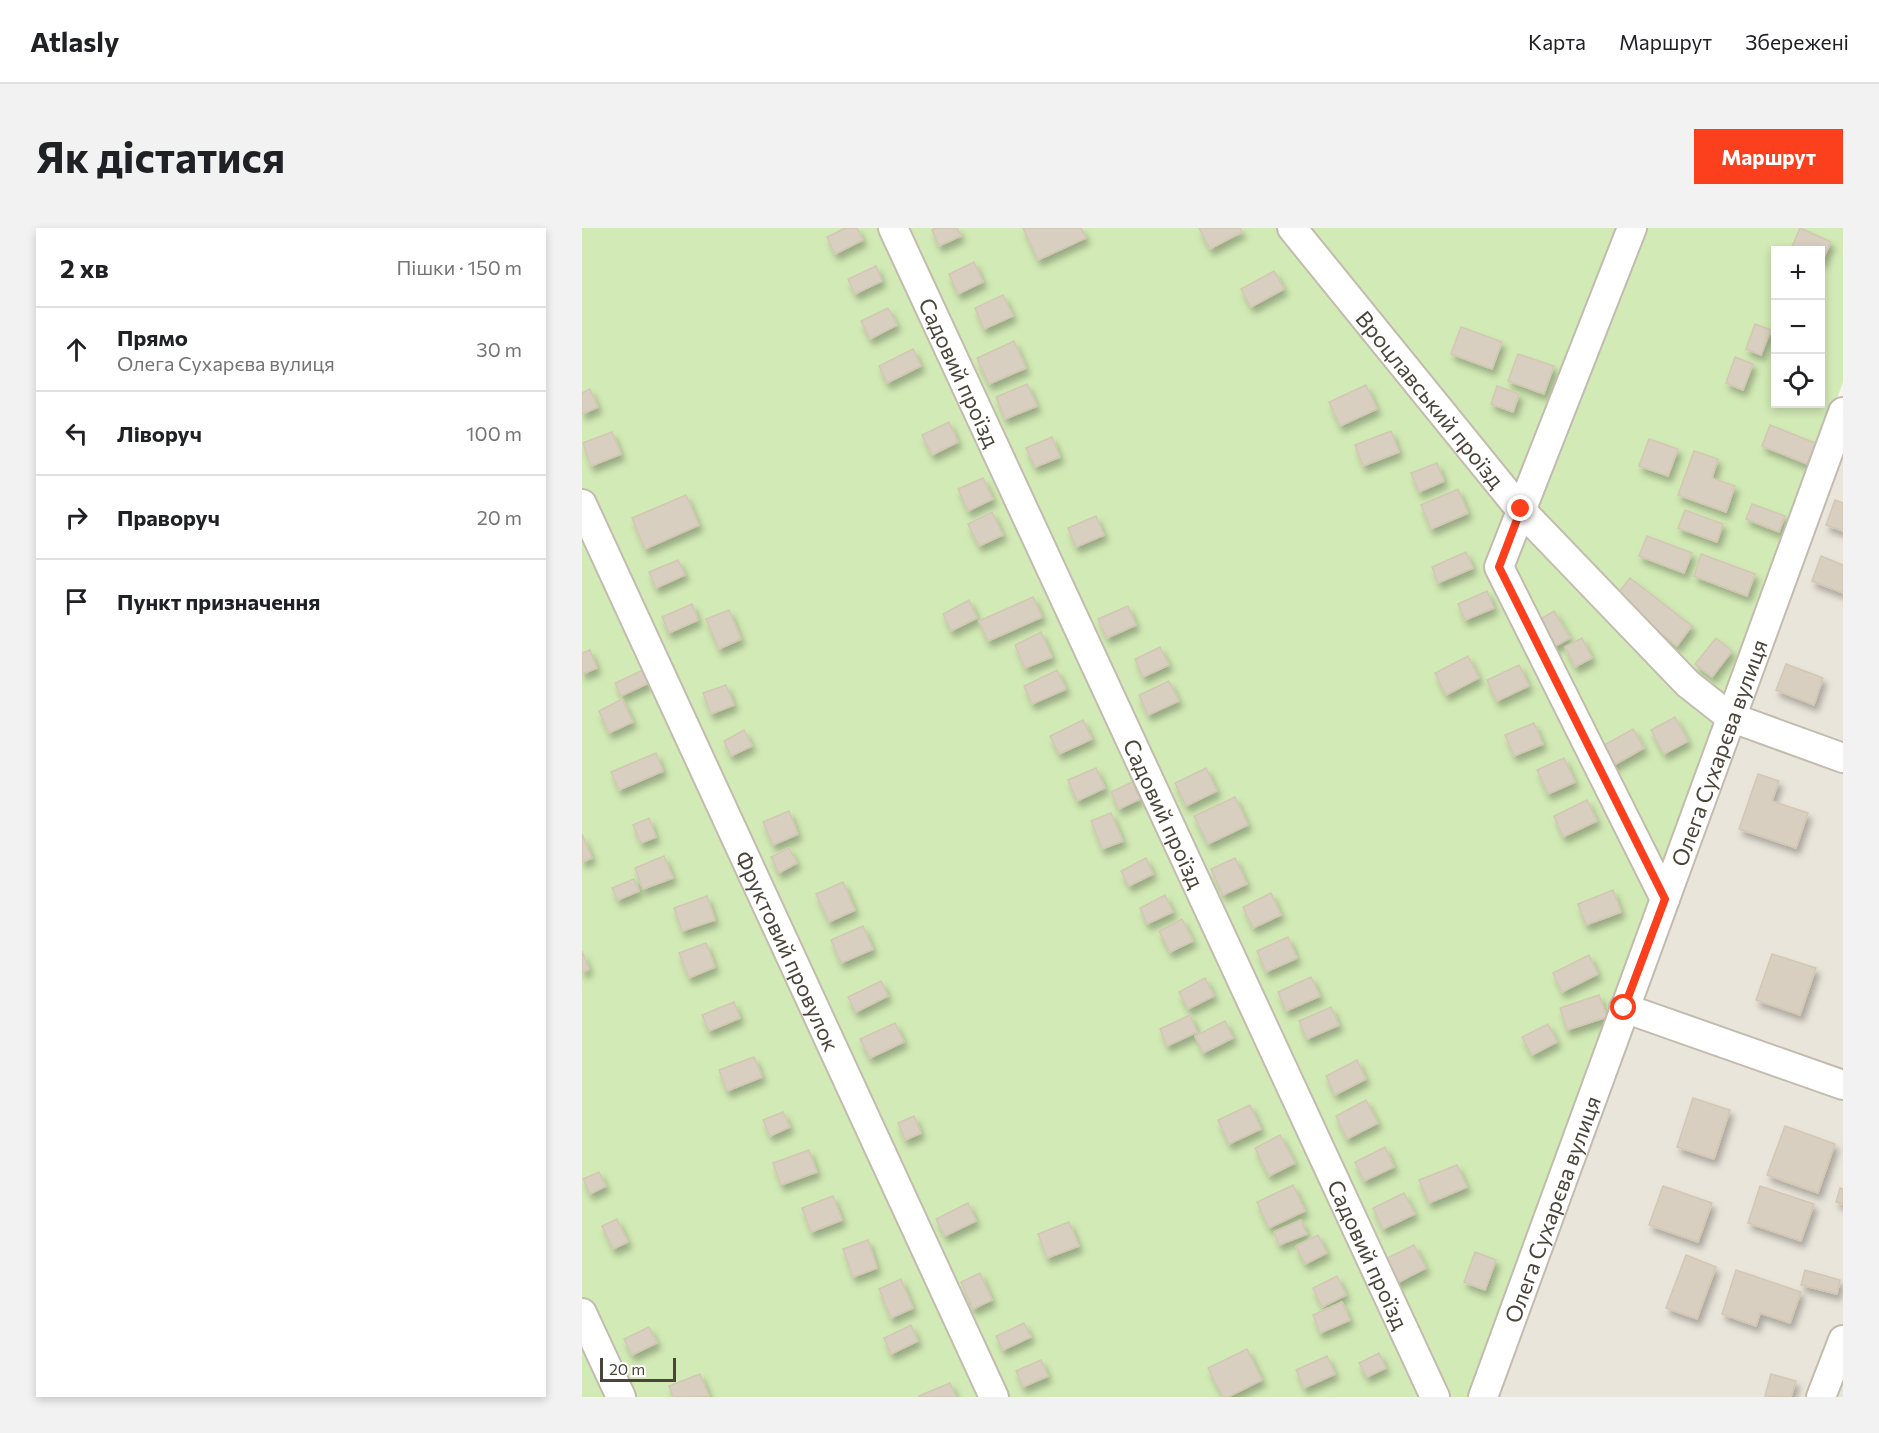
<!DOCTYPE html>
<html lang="uk">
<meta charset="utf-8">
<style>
body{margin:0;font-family:Commissioner,sans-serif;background:#f2f2f2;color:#202124}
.controls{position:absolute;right:18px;top:18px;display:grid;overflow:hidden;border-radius:0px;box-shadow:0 3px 9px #0003}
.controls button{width:54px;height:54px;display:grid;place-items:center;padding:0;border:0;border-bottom:2px solid #e0e0e0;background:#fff;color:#202124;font:30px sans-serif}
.scale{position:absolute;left:18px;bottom:15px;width:76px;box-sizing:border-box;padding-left:6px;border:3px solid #4b4439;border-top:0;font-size:16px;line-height:21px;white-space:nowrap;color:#4b4439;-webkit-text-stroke:4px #fff;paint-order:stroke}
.stop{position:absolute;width:18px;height:18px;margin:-14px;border:4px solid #fc3f1d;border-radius:50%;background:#fff}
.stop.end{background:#fc3f1d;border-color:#fff;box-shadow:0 2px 6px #0008}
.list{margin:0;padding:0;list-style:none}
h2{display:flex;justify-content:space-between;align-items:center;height:78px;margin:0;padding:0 24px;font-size:26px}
h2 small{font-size:20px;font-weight:400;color:#757577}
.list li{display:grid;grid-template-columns:39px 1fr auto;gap:18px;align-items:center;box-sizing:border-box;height:84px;padding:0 24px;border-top:2px solid #e0e0e0}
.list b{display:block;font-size:22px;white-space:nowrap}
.list p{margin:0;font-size:20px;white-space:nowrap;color:#757577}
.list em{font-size:20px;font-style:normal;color:#757577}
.icon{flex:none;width:33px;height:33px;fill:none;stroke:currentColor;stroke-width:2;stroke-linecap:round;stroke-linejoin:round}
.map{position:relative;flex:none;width:1261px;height:1169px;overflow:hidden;border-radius:0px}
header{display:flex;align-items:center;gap:36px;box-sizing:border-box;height:84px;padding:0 30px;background:#fff;border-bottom:2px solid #e0e0e0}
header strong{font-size:28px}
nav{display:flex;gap:33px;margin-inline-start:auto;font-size:21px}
.intro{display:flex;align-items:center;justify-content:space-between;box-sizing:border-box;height:144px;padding:0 36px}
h1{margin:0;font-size:42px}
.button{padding:15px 27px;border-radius:0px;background:#fc3f1d;color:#fff;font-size:21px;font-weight:700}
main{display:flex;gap:36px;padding:0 36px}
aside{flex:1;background:#fff;border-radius:0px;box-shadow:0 3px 9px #0003}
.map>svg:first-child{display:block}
.residential{fill:#eae5da}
.green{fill:#d2eab5;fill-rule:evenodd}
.building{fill:#d8cfc1;stroke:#d3c7b4;stroke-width:1.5;filter:url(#shadow)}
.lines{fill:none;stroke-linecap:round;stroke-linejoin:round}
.minor-casing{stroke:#c2bbae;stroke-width:32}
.minor{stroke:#fff;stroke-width:28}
.route{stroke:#fc3f1d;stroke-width:8}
.labels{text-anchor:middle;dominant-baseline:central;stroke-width:5;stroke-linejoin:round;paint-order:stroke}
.street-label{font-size:22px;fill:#4b4439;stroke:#fff}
</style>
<header>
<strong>Atlasly</strong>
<nav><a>Карта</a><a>Маршрут</a><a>Збережені</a></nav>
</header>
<div class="intro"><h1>Як дістатися</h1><a class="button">Маршрут</a></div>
<main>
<aside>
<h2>2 хв<small>Пішки · 150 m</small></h2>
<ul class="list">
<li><svg class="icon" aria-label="ahead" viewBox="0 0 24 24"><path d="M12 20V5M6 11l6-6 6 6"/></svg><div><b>Прямо</b><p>Олега Сухарєва вулиця</p></div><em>30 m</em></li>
<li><svg class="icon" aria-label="left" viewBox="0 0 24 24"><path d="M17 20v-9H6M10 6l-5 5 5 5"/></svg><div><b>Ліворуч</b></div><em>100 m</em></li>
<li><svg class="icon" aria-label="right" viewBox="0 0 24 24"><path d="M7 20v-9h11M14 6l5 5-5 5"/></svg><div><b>Праворуч</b></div><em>20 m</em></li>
<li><svg class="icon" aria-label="arrive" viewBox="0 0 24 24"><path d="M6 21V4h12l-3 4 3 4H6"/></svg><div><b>Пункт призначення</b></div></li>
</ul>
</aside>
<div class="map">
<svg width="1261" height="1169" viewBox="0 0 1261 1169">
<defs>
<filter id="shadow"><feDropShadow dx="3.5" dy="6" stdDeviation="3" flood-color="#0004"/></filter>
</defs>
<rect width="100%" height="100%" fill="#f6f3ec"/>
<g class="residential">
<path d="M1261 216V521L1162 484Z"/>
<path d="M1158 506 1261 544V1169H913Z"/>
</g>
<path class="green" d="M0 0H1261V154L887 1169H0ZM1194 22H1238V176H1194Z"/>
<g class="building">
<path d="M263 0H275L281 12 253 26 245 9Z"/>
<path d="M354 0H375L379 8 357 18 350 2Z"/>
<path d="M441 0H499L504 10 456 32Z"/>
<path d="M617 0H658L660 4 628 21Z"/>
<path d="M1218 0 1249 14 1240 34H1238V22H1213L1209 21Z"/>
<path d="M392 34 401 54 376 66 367 46Z"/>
<path d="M294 38 300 53 273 66 266 51Z"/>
<path d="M692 43 702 61 669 79 659 61Z"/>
<path d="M421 67 431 88 402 101 393 80Z"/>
<path d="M306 80 315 97 288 111 279 93Z"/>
<path d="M1173 96 1189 102 1179 127 1164 121Z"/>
<path d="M879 99 920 114 910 141 869 126Z"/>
<path d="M432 113 444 140 407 156 395 130Z"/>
<path d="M331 121 339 138 305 155 297 138Z"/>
<path d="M936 126 972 138 962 166 926 153Z"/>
<path d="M1153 129 1171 136 1161 162 1144 155Z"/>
<path d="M445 156 455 178 423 191 414 169Z"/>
<path d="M784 157 795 181 758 198 747 174Z"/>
<path d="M915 158 937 166 931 184 909 176Z"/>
<path d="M8 161 16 179 0 186V165Z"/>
<path d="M367 194 376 214 350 227 340 207Z"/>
<path d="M1188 197 1233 215 1225 236 1180 218Z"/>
<path d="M809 203 817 224 781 238 773 217Z"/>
<path d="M30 204 39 226 9 238 1 215Z"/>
<path d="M470 209 478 229 453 239 444 220Z"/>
<path d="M1067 211 1096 221 1086 248 1057 238Z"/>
<path d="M1112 223 1136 231 1130 250 1153 258 1144 284 1096 267Z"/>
<path d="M855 235 862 253 837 264 829 245Z"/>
<path d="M401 250 411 271 386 283 376 261Z"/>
<path d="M876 261 886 285 849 301 839 277Z"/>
<path d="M104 267 117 297 63 321 50 290Z"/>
<path d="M1253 272 1261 275V303L1244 297Z"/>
<path d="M1170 276 1203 288 1197 304 1164 291Z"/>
<path d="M1103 282 1141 296 1135 314 1096 300Z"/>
<path d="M410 284 421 307 397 318 386 296Z"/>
<path d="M514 288 522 307 494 319 486 300Z"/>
<path d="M1065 308 1110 325 1102 345 1057 328Z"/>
<path d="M884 324 891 340 856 355 850 339Z"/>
<path d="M1119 326 1173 346 1165 368 1112 348Z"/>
<path d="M1239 328 1261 337V365L1230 353Z"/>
<path d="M96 332 103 347 74 360 67 344Z"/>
<path d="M1048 350 1110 398 1095 418 1033 369Z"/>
<path d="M905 363 912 380 883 392 876 376Z"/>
<path d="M451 369 460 389 406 413 397 393Z"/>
<path d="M387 372 395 390 369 403 361 386Z"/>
<path d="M110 376 116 392 87 405 80 389Z"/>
<path d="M546 378 554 397 525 410 516 391Z"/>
<path d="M147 382 159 411 137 421 124 391Z"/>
<path d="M972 383 988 410 970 420 955 393Z"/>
<path d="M459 404 470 429 443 440 433 417Z"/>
<path d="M1000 410 1010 430 993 439 983 419Z"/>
<path d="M1134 410 1150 423 1130 449 1113 436Z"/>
<path d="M578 419 587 437 561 449 553 431Z"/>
<path d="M8 422 15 440 0 446V425Z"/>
<path d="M886 428 897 450 864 467 853 445Z"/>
<path d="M1204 436 1241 450 1232 477 1194 462Z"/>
<path d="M937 437 947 458 915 473 905 452Z"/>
<path d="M61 442 67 455 39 468 33 455Z"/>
<path d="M475 442 484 461 450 476 442 458Z"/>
<path d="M587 453 597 473 566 487 557 467Z"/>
<path d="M144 457 152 477 129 486 121 465Z"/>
<path d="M40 471 51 494 27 505 17 483Z"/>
<path d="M1093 489 1106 513 1082 526 1069 502Z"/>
<path d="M501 492 510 511 477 526 468 508Z"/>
<path d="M952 495 961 516 932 528 923 507Z"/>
<path d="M1051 501 1062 520 1025 541 1015 521Z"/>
<path d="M162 502 170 518 149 528 142 513Z"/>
<path d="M74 525 81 543 37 562 29 544Z"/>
<path d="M982 530 993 554 966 566 955 542Z"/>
<path d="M514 540 523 560 495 573 486 552Z"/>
<path d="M624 540 635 563 604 578 593 555Z"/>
<path d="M1176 546 1197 553 1190 573 1226 585 1214 620 1157 601Z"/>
<path d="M550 554 558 571 537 581 529 564Z"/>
<path d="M653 569 666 597 626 616 612 588Z"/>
<path d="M1005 572 1015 593 981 609 972 588Z"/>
<path d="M207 583 216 606 191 617 181 594Z"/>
<path d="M529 585 541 613 520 621 509 593Z"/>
<path d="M67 590 74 609 59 615 51 597Z"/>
<path d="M0 606 10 630 0 634Z"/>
<path d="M207 620 215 635 197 645 189 629Z"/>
<path d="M82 628 91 650 61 661 53 640Z"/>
<path d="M564 630 571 646 547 658 539 643Z"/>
<path d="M653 630 665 656 641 667 629 641Z"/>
<path d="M52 651 57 663 36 672 30 660Z"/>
<path d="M261 654 273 682 247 694 234 666Z"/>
<path d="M1031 662 1039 684 1004 697 996 676Z"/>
<path d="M689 665 699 687 671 700 661 679Z"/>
<path d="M583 667 591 684 565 696 558 680Z"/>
<path d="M125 668 133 692 100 703 92 680Z"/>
<path d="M600 691 611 713 588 724 577 703Z"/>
<path d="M281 698 291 721 259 735 249 712Z"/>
<path d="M706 709 715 730 684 744 675 723Z"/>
<path d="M124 715 133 739 107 750 97 725Z"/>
<path d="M0 723 7 741 0 744Z"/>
<path d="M1190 726 1234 740 1218 787 1174 772Z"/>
<path d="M1007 727 1016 746 980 764 971 745Z"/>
<path d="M729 749 738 768 704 783 696 764Z"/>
<path d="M623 750 632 768 606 781 597 764Z"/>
<path d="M299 753 306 768 274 784 266 769Z"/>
<path d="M1017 767 1025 789 985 802 978 780Z"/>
<path d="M152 774 158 790 127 803 120 787Z"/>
<path d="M749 779 757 797 725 811 717 793Z"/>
<path d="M608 787 615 804 585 818 578 801Z"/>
<path d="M643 793 651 810 621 825 613 808Z"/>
<path d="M313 795 322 814 288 830 278 811Z"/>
<path d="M966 796 975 814 950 827 940 809Z"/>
<path d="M172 829 180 849 145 863 137 842Z"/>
<path d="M775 832 784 851 753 867 744 848Z"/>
<path d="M1111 870 1148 882 1132 931 1095 919Z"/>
<path d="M784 872 796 895 765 911 754 888Z"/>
<path d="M668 877 679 901 647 916 636 892Z"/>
<path d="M201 884 208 899 188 908 181 892Z"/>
<path d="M332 888 339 905 323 912 316 895Z"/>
<path d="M1203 898 1253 916 1236 965 1185 947Z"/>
<path d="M698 907 713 935 687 948 673 920Z"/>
<path d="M803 919 812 939 782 953 773 934Z"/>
<path d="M227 922 235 944 199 957 191 935Z"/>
<path d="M875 937 885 959 847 975 837 952Z"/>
<path d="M17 944 24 958 8 966 1 951Z"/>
<path d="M711 957 723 983 687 1000 675 974Z"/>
<path d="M1081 958 1130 975 1116 1014 1067 997Z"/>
<path d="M1178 958 1232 976 1219 1013 1166 995Z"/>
<path d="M1258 960 1261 961V976L1254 974Z"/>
<path d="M822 965 833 986 801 1001 791 980Z"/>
<path d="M251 968 260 992 229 1004 220 980Z"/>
<path d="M386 975 394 993 363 1008 354 991Z"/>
<path d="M35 991 46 1014 31 1021 20 998Z"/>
<path d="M719 992 725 1006 697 1017 692 1004Z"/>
<path d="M487 994 497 1018 465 1030 456 1006Z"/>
<path d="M736 1007 745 1025 723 1036 714 1018Z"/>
<path d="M286 1012 295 1040 271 1049 261 1021Z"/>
<path d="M832 1017 844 1040 813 1056 801 1032Z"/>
<path d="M893 1024 914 1032 903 1062 882 1054Z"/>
<path d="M1104 1027 1134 1039 1115 1091 1084 1080Z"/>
<path d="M1154 1042 1219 1064 1208 1095 1178 1085 1174 1098 1140 1086Z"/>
<path d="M1223 1042 1258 1052 1255 1066 1219 1057Z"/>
<path d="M398 1045 410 1072 391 1081 379 1054Z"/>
<path d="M755 1048 764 1067 740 1079 731 1060Z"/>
<path d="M319 1051 331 1080 309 1090 297 1061Z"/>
<path d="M760 1074 768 1092 738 1105 731 1087Z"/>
<path d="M442 1095 449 1109 421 1122 414 1108Z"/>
<path d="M329 1097 336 1113 309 1126 302 1110Z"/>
<path d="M67 1099 75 1115 50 1127 42 1111Z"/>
<path d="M665 1121 680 1152 646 1169H641L626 1140Z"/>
<path d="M797 1125 804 1140 785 1149 777 1135Z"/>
<path d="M745 1128 753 1146 722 1160 714 1142Z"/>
<path d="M459 1132 466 1148 441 1159 434 1143Z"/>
<path d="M118 1146 127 1168 91 1169 87 1158Z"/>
<path d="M1189 1146 1214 1153 1209 1169 1183 1168Z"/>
<path d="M368 1155 374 1169H338L337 1168Z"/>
</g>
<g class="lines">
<g class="minor-casing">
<g id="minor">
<path id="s1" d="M311 0 853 1169"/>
<path id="s2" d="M710 0 938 281 1106 456 1148 489 1261 530"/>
<path d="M1050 0 917 339 1083 671"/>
<path id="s3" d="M0 276 412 1169"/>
<path d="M1042 780 1261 857"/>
<path d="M0 1085 39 1169"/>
<path id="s4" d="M901 1169 1261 184"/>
<path d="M1239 1169 1261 1112"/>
</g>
</g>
<use href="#minor" class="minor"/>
</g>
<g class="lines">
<path class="route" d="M939 281 917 339 1083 671 1042 780"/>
</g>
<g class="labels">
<g class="street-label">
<text stroke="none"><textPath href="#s1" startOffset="159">Садовий проїзд</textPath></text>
<text stroke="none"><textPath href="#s2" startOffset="220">Вроцлавський проїзд</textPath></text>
<text stroke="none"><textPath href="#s4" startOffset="686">Олега Сухарєва вулиця</textPath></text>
<text stroke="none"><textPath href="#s1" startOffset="645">Садовий проїзд</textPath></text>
<text stroke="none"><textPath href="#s3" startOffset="492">Фруктовий провулок</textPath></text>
<text stroke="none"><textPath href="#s4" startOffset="200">Олега Сухарєва вулиця</textPath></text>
<text stroke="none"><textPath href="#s1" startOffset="1131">Садовий проїзд</textPath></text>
</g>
</g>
</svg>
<div class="controls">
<button>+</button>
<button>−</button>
<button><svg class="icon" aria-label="locate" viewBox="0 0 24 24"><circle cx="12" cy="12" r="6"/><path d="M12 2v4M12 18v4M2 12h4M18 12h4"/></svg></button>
</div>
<div class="scale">20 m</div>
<div class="stop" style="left:1042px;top:780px"></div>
<div class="stop end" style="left:939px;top:281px"></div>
</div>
</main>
